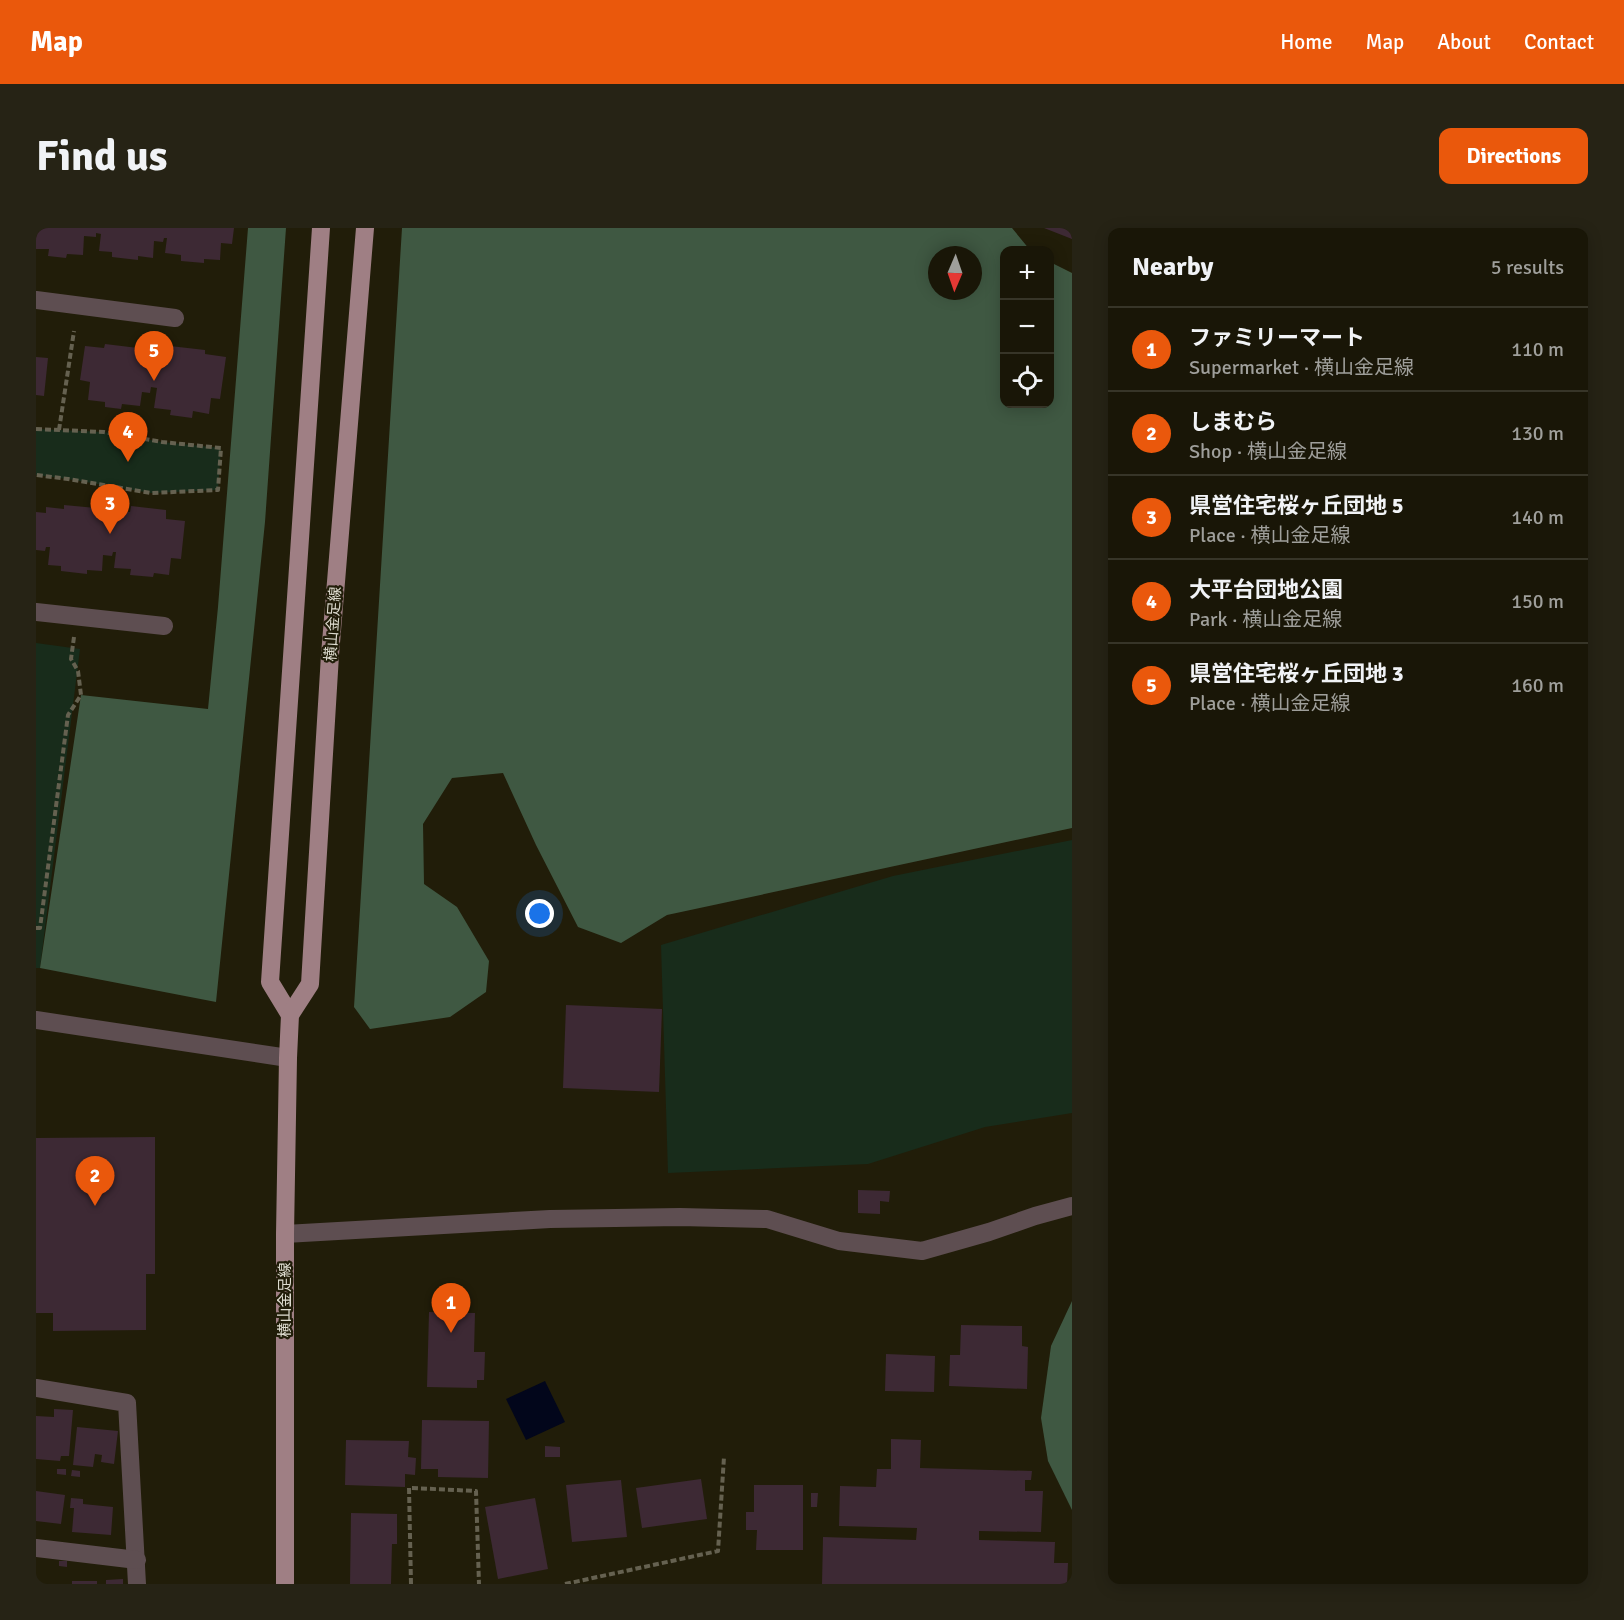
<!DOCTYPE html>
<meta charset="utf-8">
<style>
body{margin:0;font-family:Signika,"Noto Sans JP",sans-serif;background:#262315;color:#f1f3f6}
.controls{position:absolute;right:18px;top:18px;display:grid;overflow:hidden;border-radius:12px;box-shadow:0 3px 15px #0003}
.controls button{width:54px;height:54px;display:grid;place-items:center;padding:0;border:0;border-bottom:2px solid #373528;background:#191607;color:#f1f3f6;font:30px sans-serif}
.compass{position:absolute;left:892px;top:18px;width:54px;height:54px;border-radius:50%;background:#191607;box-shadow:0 3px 15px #0003;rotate:182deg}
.you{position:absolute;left:504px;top:686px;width:21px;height:21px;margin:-15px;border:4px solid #fff;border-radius:50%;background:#1a73e8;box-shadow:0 0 0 9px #1a73e833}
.badge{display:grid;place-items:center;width:39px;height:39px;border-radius:50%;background:#ea580c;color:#fff;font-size:20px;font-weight:700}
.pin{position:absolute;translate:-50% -50px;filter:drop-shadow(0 2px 3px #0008)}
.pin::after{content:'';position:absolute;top:32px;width:21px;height:18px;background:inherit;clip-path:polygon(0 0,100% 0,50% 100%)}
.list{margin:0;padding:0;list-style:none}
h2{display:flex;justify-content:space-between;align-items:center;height:78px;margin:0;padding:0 24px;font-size:26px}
h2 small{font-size:20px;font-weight:400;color:#9f9f9b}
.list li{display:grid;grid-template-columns:39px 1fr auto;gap:18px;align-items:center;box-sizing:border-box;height:84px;padding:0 24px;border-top:2px solid #373528}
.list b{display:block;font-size:22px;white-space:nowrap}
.list p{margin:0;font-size:20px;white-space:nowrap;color:#9f9f9b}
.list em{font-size:20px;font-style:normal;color:#9f9f9b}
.icon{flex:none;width:33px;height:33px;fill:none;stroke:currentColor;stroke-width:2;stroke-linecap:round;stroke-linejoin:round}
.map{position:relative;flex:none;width:1036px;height:1356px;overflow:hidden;border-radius:12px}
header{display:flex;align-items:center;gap:36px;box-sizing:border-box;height:84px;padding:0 30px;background:#ea580c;color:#fff}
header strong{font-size:28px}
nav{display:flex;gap:33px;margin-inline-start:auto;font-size:21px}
.intro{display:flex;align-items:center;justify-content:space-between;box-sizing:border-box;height:144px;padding:0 36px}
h1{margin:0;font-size:42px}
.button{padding:15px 27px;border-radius:12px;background:#ea580c;color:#fff;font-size:21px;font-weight:700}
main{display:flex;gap:36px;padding:0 36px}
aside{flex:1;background:#191607;border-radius:12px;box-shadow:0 3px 15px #0003}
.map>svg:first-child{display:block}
.green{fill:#182c1b}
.forest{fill:#3f5842;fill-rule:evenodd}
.water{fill:#02061b}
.building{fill:#3d2934}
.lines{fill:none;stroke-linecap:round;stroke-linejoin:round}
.path{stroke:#656150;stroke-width:4;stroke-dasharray:6 3;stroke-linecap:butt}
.minor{stroke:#5e4e51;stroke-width:18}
.major{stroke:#9f7f84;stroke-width:18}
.labels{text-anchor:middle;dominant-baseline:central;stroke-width:4.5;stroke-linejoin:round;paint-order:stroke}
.street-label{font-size:15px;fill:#dedcd0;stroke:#211d09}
</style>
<header>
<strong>Map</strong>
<nav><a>Home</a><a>Map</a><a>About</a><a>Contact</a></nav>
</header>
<div class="intro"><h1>Find us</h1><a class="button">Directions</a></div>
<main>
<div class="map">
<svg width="1036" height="1356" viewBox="0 0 1036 1356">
<rect width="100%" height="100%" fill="#211d09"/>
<g class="green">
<path d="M0 201 68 204 126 214 185 220 182 262 115 265 32 251 0 247Z"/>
<path d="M0 415 44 421 4 740H0Z"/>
<path d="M1036 612V885L949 899 832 936 632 945 625 717 857 648Z"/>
</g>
<g class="forest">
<path d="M212 0H250L229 294 180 774 4 740 45 467 172 481 182 379Z"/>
<path d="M366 0H976L994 22H969V176H1014V34L1036 45V600L631 687 585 715 542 699 500 617 467 545 416 550 387 596 388 656 421 679 453 733 450 764 414 789 334 801 318 779ZM901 27H937V63H901Z"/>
<path d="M1036 1073V1282L1012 1233 1005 1190 1015 1118Z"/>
</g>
<path class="water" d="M509 1153 529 1194 490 1212 470 1171Z"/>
<g class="building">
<path d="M0 0H198L196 16 185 15 184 32 168 31V35L145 33V27L129 25 131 10H128L127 14 118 13 117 30 102 28V32L76 29V24L63 23 65 6 60 5V9L48 8 47 27 31 26 30 30 12 28 13 21H0Z"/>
<path d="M1008 0H1036V11Z"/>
<path d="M69 116 102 120V125L115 127 116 121 133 123 134 118 169 122V126L190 129 184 171 175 170 173 186 157 183 156 190 134 187 135 182 118 180 121 160 115 159 114 165 106 164 104 178 86 176 85 181 69 179V174L52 172 54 154 44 152 49 118 68 120Z"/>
<path d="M0 129 12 130 8 168 0 167Z"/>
<path d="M28 277 60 280 59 288 73 289 74 282 94 284 95 278 130 282V291L149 293 145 331 135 330 133 347 118 345 117 349 94 347 95 341 78 340 80 324H77L76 328 67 327 66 343 51 342V346L25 343V338L12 337 14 319H10L9 323 0 322V284L10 285V279L28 281Z"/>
<path d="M530 777 626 781 623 864 527 860Z"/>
<path d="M119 909V1046H110V1102L17 1103V1085H0V910Z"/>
<path d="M822 962 854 963 853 974 844 973V986L822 985Z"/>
<path d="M393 1084 439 1085 438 1124H449L448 1152H441V1160L391 1159Z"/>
<path d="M925 1097 986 1098V1118L992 1119 991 1161 913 1158 914 1127H924Z"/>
<path d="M850 1126 899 1128 898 1164 849 1163Z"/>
<path d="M18 1181 37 1182 33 1228H25L24 1233 0 1231V1188L18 1189Z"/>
<path d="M386 1192 453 1193 452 1250 402 1249V1241H385Z"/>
<path d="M41 1199 82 1203 78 1236 65 1234 66 1227 59 1226 57 1239 37 1237Z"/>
<path d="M855 1211 885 1212 884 1240 996 1243 995 1252H989V1263H1007L1005 1304 943 1303V1312L1019 1314 1018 1335H1032L1031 1356H786L787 1309 880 1312 881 1300 803 1298 804 1258 840 1259 841 1241H855Z"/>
<path d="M310 1212 373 1213 372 1229 380 1230 379 1247 369 1246V1259L309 1257Z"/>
<path d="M509 1218 524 1219V1229H509Z"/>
<path d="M21 1241H30V1247L21 1246Z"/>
<path d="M36 1242 44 1243V1249L35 1248Z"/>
<path d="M665 1251 671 1291 606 1300 600 1260Z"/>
<path d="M585 1252 591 1309 536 1314 530 1257Z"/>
<path d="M718 1257H767V1322H720L721 1302H710V1284H718Z"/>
<path d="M0 1263 29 1267 25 1296 0 1293Z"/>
<path d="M775 1265H782L781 1279H775Z"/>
<path d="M35 1270 47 1271V1276L77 1279 75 1307 36 1304 38 1280H34Z"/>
<path d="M499 1270 512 1341 462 1351 449 1279Z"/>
<path d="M315 1285 361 1286V1316H356L355 1356H314Z"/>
<path d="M23 1333H31V1339L23 1338Z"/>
<path d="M87 1351V1356H70V1352Z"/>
<rect x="36" y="1353" width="25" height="3"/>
</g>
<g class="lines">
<g class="path">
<path d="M0 201 68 204 126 214 185 220 182 262 115 265 32 251 0 247"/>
<path d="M23 202 38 103"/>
<path d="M0 700H4L32 487 45 467 42 443 35 431 38 409"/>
<path d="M375 1356 373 1260H376L440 1263 443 1356"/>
<path d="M529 1356 682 1323 688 1229"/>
</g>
<g class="minor">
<path d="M0 72 139 90"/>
<path d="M0 384 128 398"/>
<path d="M0 792 252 830"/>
<path d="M249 1006 514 991 644 989 731 991 803 1013 886 1023 953 1004 999 988 1036 978"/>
<path d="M0 1160 91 1175 101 1356"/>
<path d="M0 1320 101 1332"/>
</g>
<g class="major">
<path d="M254 787 234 754 285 0"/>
<path d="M249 1356V1006L252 830 254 787 274 756 294 427 329 0"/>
</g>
</g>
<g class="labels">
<g class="street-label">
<text transform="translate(297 396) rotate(-86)">横山金足線</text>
<text transform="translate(249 1072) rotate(-90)">横山金足線</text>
</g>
</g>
</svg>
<div class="controls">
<button>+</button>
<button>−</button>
<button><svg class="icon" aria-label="locate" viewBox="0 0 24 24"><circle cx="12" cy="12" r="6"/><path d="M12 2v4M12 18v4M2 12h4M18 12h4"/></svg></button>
</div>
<svg class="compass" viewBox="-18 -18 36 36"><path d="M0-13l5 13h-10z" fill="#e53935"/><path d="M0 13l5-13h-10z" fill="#9f9f9b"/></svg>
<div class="you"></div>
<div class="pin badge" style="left:415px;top:1105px">1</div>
<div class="pin badge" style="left:59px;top:978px">2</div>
<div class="pin badge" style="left:74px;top:306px">3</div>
<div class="pin badge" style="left:92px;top:234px">4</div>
<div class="pin badge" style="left:118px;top:153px">5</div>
</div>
<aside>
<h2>Nearby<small>5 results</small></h2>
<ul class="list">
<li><span class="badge">1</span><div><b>ファミリーマート</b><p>Supermarket · 横山金足線</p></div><em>110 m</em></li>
<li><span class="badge">2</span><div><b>しまむら</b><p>Shop · 横山金足線</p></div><em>130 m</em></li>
<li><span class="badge">3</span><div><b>県営住宅桜ヶ丘団地 5</b><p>Place · 横山金足線</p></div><em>140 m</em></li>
<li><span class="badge">4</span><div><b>大平台団地公園</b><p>Park · 横山金足線</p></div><em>150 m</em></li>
<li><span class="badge">5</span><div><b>県営住宅桜ヶ丘団地 3</b><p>Place · 横山金足線</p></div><em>160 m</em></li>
</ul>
</aside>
</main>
